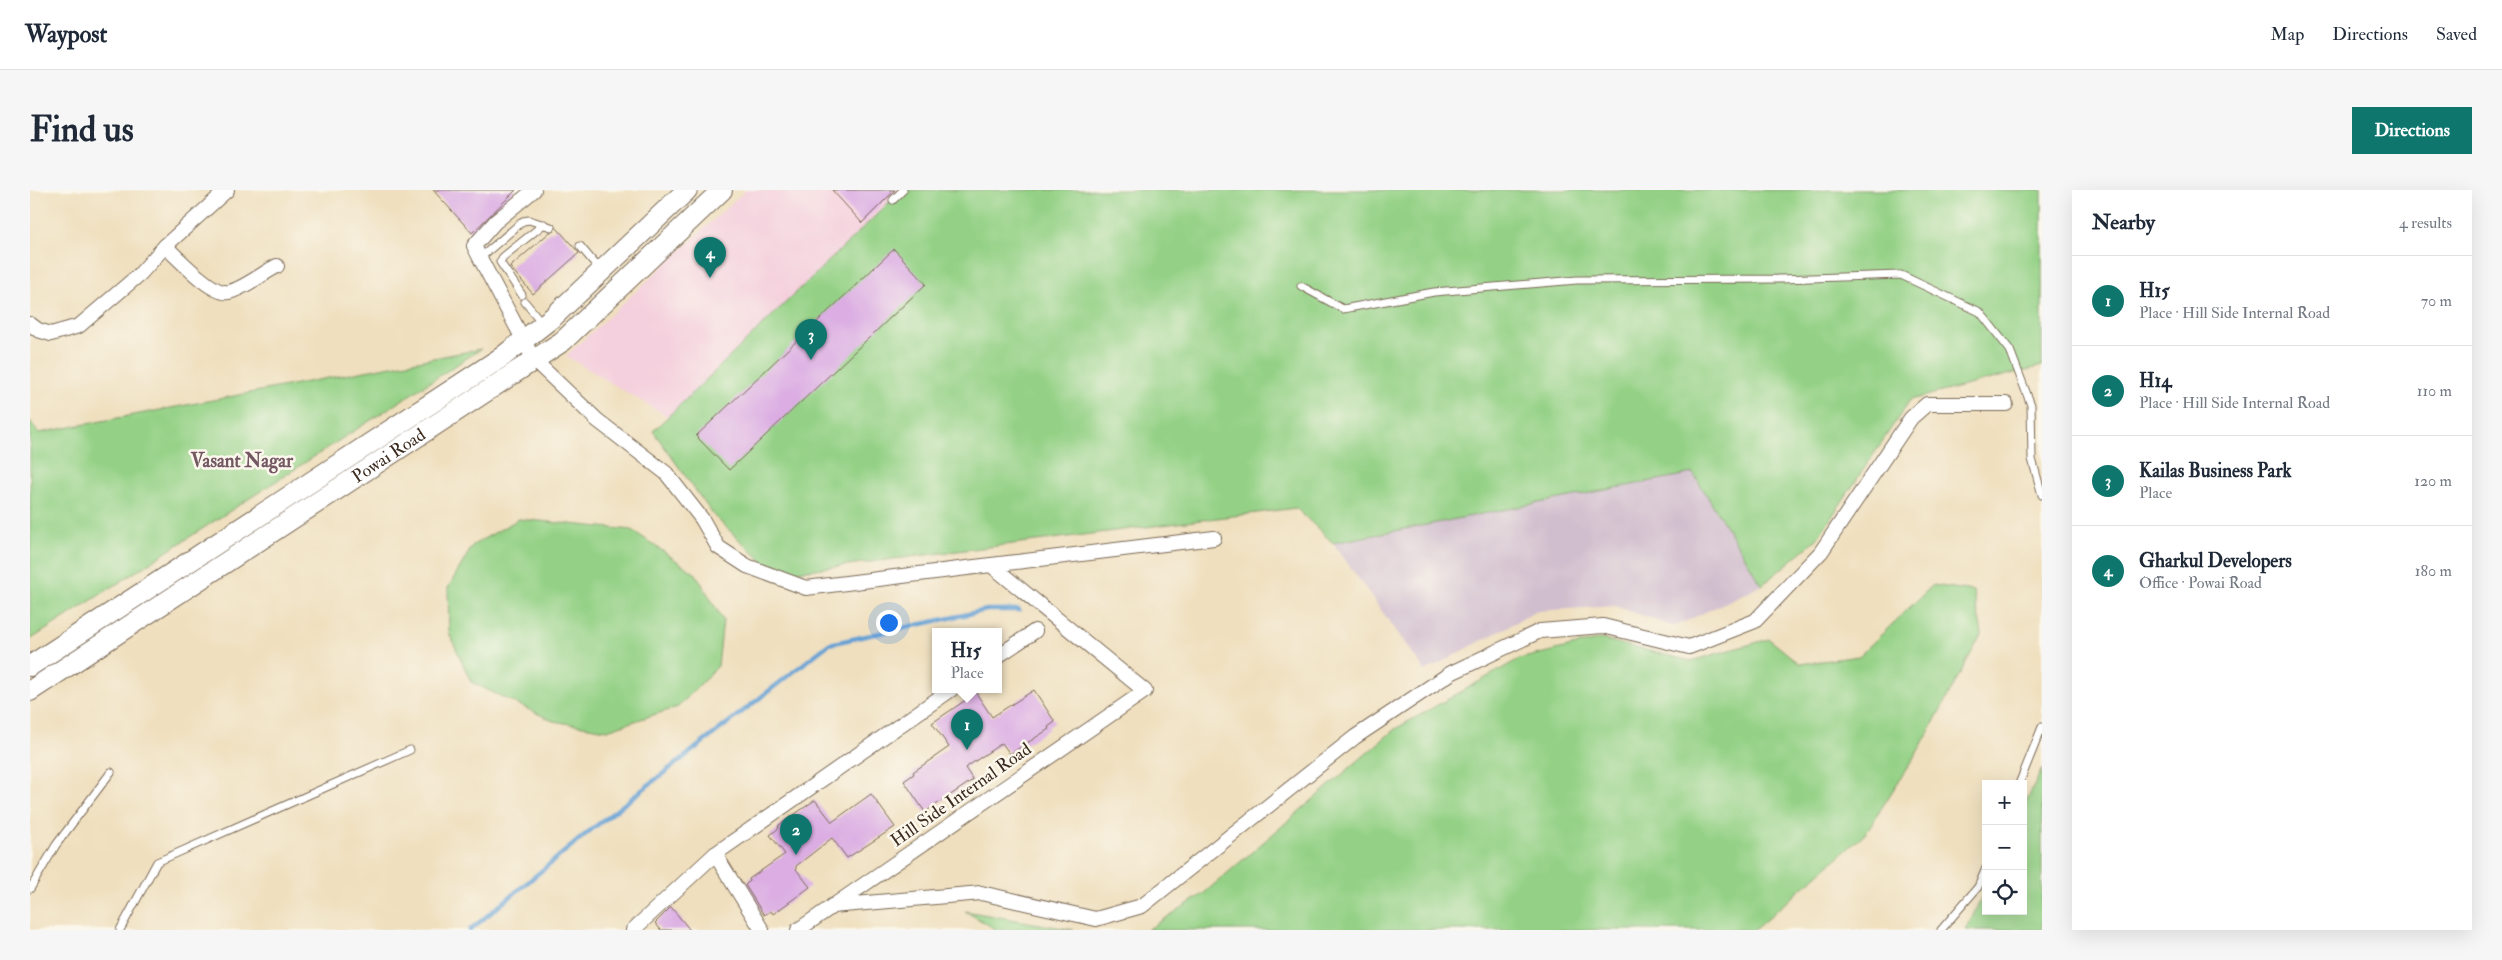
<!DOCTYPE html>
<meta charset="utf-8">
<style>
body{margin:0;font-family:"IM FELL Double Pica",serif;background:#f6f6f7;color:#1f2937}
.controls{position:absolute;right:15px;bottom:15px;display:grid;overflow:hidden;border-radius:0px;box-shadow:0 5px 20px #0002}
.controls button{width:45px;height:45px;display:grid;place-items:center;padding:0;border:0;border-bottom:1px solid #e0e1e3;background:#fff;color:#1f2937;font:25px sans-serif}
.you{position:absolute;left:858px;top:432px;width:18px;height:18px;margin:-12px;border:4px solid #fff;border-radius:50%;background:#1a73e8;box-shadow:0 0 0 8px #1a73e833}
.badge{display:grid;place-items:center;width:32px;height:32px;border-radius:50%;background:#0f766e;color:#fff;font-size:16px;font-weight:700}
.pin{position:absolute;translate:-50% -41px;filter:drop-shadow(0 1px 2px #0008)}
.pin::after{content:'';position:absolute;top:26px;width:18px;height:15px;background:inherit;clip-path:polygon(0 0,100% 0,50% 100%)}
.popup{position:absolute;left:902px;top:438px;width:70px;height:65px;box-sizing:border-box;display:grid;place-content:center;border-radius:0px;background:#fff;filter:drop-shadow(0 1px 4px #0005);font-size:16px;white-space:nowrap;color:#747a83}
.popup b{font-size:19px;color:#1f2937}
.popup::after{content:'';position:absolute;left:50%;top:100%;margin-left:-10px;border:10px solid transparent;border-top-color:#fff}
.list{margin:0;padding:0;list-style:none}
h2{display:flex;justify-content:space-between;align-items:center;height:65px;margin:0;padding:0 20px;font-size:21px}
h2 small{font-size:16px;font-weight:400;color:#747a83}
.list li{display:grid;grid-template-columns:32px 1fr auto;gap:15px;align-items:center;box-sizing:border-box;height:90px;padding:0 20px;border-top:1px solid #e0e1e3}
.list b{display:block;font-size:19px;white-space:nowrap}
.list p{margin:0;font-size:16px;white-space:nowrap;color:#747a83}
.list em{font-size:16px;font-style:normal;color:#747a83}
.icon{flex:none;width:28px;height:28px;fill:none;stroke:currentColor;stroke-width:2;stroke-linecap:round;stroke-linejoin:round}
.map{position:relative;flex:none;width:2012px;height:740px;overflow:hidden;border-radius:0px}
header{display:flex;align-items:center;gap:30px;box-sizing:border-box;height:70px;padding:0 25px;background:#fff;border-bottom:1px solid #e0e1e3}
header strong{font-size:24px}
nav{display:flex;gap:28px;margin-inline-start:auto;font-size:18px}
.intro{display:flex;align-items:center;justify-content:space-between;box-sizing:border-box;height:120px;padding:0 30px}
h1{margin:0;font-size:35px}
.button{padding:12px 22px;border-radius:0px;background:#0f766e;color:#fff;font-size:18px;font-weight:700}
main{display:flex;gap:30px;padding:0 30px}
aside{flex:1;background:#fff;border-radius:0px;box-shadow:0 5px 20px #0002}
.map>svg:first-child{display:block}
.built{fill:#f4cfdd}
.industrial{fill:#d0bdcd}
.green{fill:#94d186;stroke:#687e52}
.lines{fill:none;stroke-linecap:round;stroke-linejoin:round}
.stream{stroke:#63a0d4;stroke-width:4.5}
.building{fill:#dbade3}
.lane-casing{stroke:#7a6956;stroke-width:9}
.street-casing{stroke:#7a6956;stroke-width:16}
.secondary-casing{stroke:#7a6956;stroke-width:22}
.lane{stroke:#fff;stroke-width:7}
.street{stroke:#fff;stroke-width:14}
.secondary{stroke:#fff;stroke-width:20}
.labels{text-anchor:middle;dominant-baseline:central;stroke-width:5;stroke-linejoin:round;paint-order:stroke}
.street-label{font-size:18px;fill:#3b2a1e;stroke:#fbf7ec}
.neighbourhood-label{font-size:19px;font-weight:bold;fill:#735863;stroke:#fbf7ec}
</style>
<header>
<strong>Waypost</strong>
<nav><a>Map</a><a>Directions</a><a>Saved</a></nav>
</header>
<div class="intro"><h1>Find us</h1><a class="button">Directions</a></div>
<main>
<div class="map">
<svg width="2012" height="740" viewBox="0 0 2012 740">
<rect width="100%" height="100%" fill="#fbf7ec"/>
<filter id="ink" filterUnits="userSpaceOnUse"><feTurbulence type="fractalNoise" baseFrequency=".02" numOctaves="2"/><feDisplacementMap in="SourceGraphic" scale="10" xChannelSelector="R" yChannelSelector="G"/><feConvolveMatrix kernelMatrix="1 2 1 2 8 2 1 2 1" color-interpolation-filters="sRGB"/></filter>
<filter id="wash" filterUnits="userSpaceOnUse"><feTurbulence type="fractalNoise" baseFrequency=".0096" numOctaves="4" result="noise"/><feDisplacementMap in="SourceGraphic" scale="20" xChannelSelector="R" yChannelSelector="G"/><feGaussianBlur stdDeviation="1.12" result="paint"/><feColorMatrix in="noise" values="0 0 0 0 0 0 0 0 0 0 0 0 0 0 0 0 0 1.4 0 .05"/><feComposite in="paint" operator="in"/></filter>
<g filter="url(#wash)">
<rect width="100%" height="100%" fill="#efdfbe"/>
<path class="built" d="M716 0H896L648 233 536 166Z"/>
<path class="industrial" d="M1663 283 1732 395 1644 437 1585 416 1507 421 1395 481 1303 353Z"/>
<g class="green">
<path d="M872 0H2012V176L1880 210 1787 349 1732 395 1663 283 1303 353 1266 318 746 384 684 326 623 241Z"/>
<path d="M451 159 0 450V231L9 243Z"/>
<path d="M489 329 602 340 666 384 693 430 688 476 648 517 577 540 523 531 441 492 419 443 418 398 443 355Z"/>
<path d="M1903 395 1943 401 1952 443 1891 556 1835 644 1724 740H1117L1173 704 1365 539 1489 469 1571 449 1661 471 1739 449 1770 474 1829 466Z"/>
<path d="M2012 579V740H1936L1956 699V721H1993V619Z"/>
<path d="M935 721 1044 740H967Z"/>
</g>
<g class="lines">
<path class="stream" d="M440 740 557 643 799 454 957 420H989"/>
</g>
<g id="blocks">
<g class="building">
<path d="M403 0H486L442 43Z"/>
<path d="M802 0H865L832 33Z"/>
<path d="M526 37 549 63 503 104 480 77 520 42 524 41Z"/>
<path d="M864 59 896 94 699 280 666 246Z"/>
<path d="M1004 500 1025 532 1018 537 1019 539 980 564 972 553 935 578 943 590 895 622 874 591 884 584 883 582 919 557 902 533 946 503 962 527Z"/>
<path d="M841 604 865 637 817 668 802 648 766 676V679L780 697 743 724 741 721 734 725 715 695 720 691 719 689 755 664 740 645 749 638 748 636 785 610 802 632Z"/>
<path d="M641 717 660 740H631L625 733Z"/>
</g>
</g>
</g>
<g filter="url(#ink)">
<use href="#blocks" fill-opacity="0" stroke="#7a6956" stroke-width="1"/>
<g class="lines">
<g class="lane-casing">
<g id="lane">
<path d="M863 10 873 0"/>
<path d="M550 56 571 81"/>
<path d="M450 68 493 31 499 30 521 37"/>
<path d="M1271 96 1313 119 1404 102 1547 90 1751 89 1871 85 1950 122 1980 160 2001 215 2002 269 2012 305"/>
<path d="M492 105 470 72 473 67 514 34"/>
<path d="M495 112 513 134"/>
<path d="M1989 594 2012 537"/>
<path d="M0 699 26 655 81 582"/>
<path d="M90 740 127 672 380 560"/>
<path d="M1911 740 1948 697 1956 678"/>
</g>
</g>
<g class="street-casing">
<g id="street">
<path d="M504 0 465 32 444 56 450 68 504 170 567 230 636 283 672 329 688 357 717 376 776 398 961 375 1115 501 768 740"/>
<path d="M135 56C148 68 183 106 199 102 213 99 233 83 247 76"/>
<path d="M0 134 8 140 21 144 49 136 110 84 135 56 197 0"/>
<path d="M961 375 1184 348"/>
<path d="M968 466 1005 441"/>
<path d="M685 664 732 740"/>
<path d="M802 716 951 703 1066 729 1112 716 1325 547 1421 483 1510 441 1573 436 1659 457 1725 431 1791 362 1881 228 1897 214H1976"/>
<path d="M603 740 685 664 922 499"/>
</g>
</g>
<g class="secondary-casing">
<g id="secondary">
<path d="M0 476 472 167 523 127 657 0"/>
<path id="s1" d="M0 501 533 151 692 0"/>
</g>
</g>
<use href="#lane" class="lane"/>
<use href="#street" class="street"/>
<use href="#secondary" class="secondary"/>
</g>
</g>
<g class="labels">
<g class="street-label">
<text stroke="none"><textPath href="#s1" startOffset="429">Powai Road</textPath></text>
<text transform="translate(931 605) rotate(-35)">Hill Side Internal Road</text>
</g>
<g class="neighbourhood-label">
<text x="212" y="271">Vasant Nagar</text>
</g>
</g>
</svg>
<div class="controls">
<button>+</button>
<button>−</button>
<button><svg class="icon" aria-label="locate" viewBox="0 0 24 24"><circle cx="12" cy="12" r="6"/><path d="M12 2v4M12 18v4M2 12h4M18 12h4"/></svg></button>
</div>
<div class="you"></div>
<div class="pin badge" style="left:937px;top:560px">1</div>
<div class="popup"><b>H15</b>Place</div>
<div class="pin badge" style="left:766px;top:665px">2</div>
<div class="pin badge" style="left:781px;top:170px">3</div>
<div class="pin badge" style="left:680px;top:88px">4</div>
</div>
<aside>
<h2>Nearby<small>4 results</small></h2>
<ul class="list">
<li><span class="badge">1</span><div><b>H15</b><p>Place · Hill Side Internal Road</p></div><em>70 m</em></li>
<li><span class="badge">2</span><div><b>H14</b><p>Place · Hill Side Internal Road</p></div><em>110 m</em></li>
<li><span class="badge">3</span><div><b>Kailas Business Park</b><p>Place</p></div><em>120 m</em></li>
<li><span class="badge">4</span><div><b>Gharkul Developers</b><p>Office · Powai Road</p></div><em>180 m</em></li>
</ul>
</aside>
</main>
